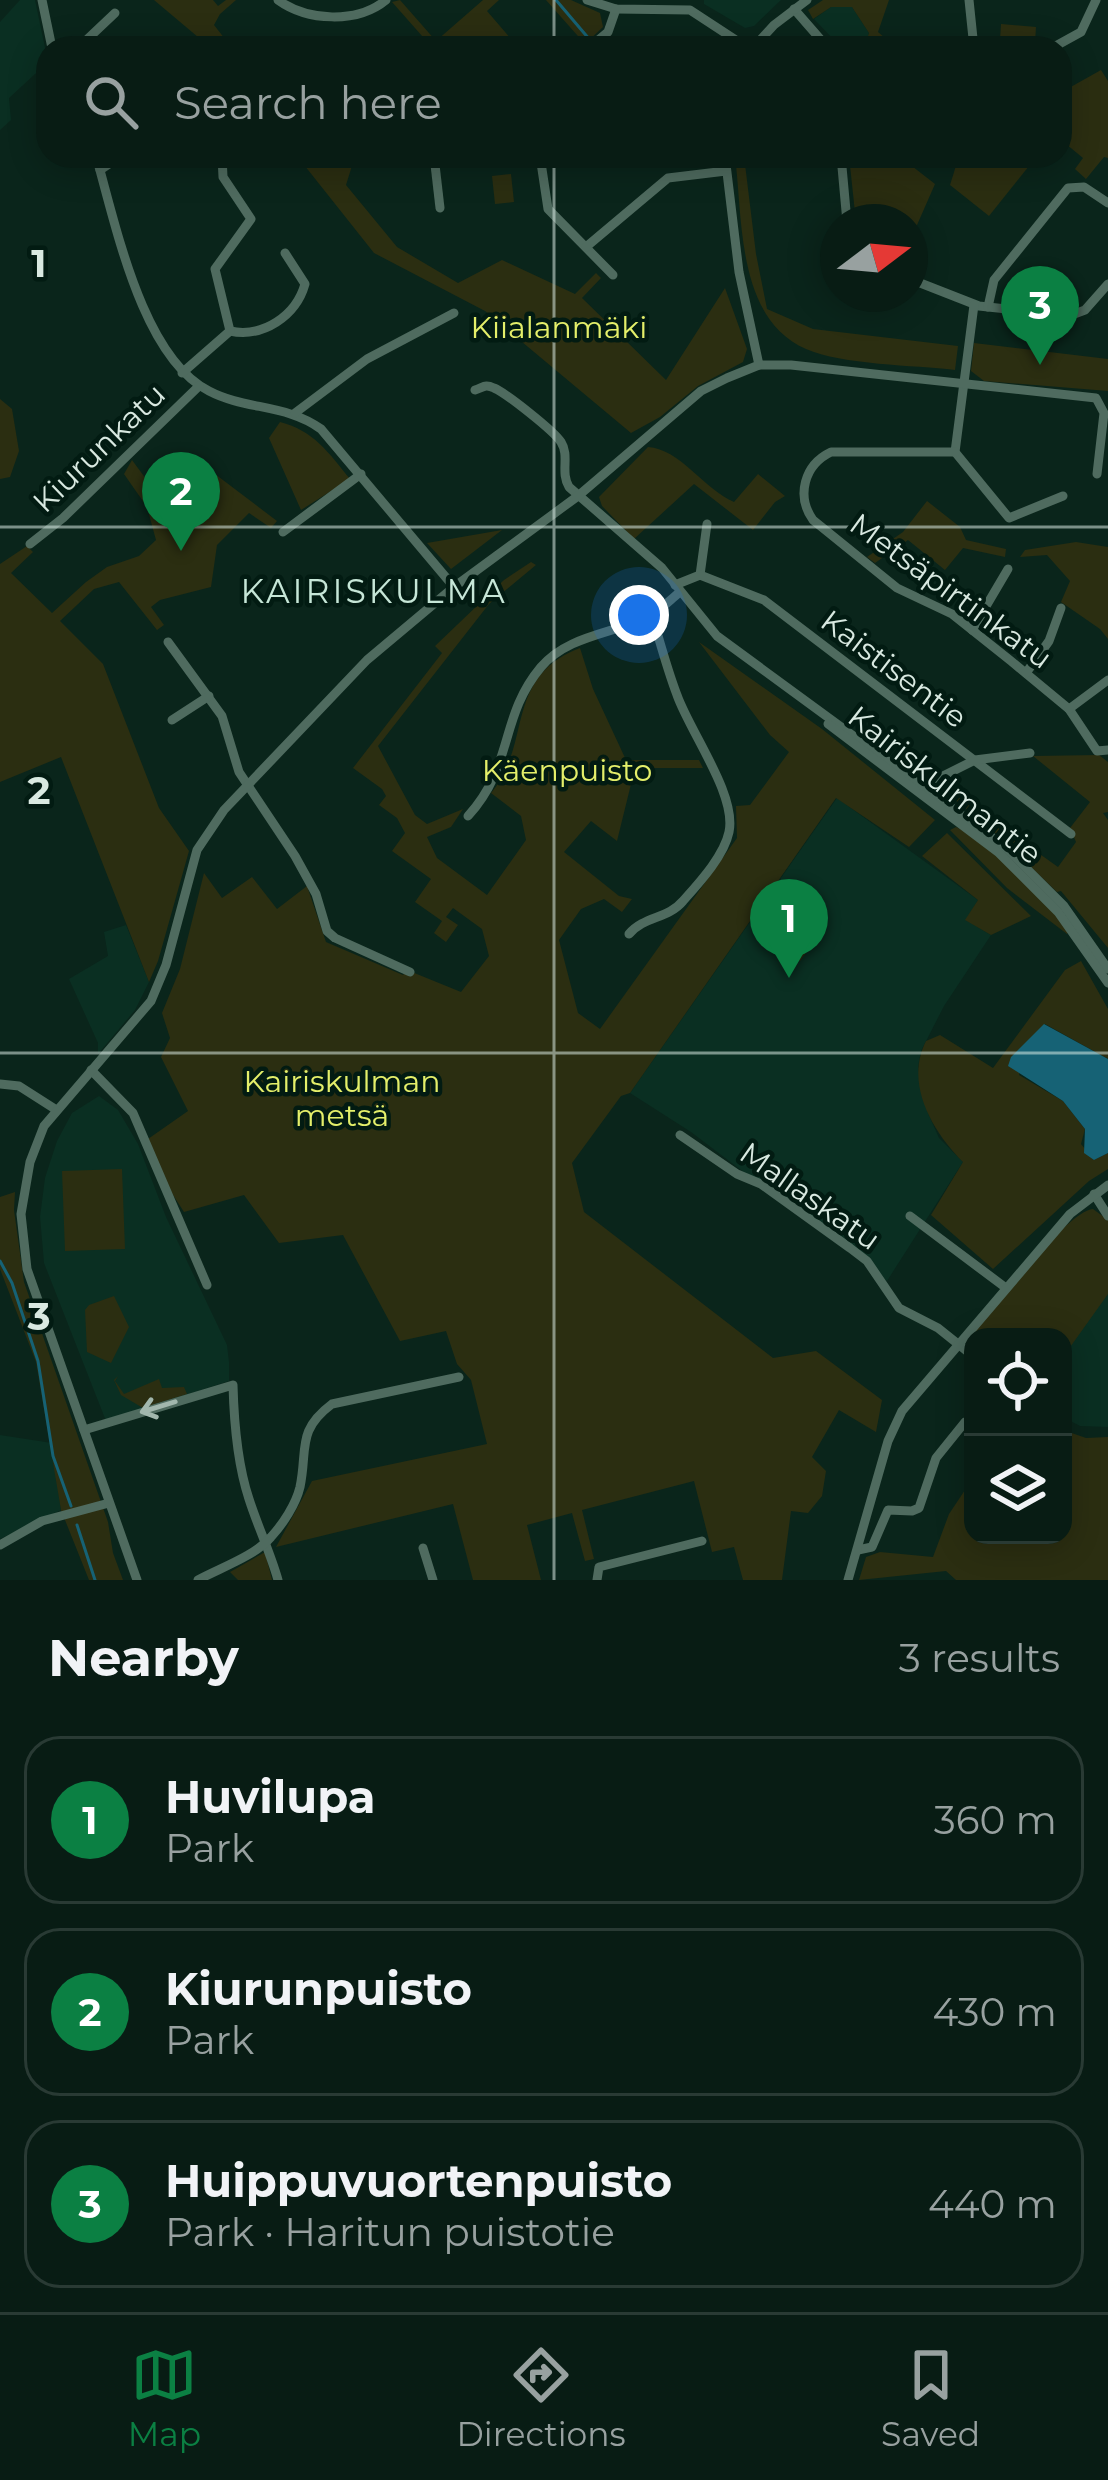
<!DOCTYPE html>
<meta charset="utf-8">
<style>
body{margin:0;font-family:Montserrat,sans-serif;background:#11251d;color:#f1f3f6}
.controls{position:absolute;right:36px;bottom:36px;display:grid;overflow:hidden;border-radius:24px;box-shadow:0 6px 30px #0003}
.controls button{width:108px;height:108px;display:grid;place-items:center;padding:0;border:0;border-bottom:3px solid #293a34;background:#081c14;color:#f1f3f6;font:60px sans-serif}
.compass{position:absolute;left:820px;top:204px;width:108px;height:108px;border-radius:50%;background:#081c14;box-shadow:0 6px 30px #0003;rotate:74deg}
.you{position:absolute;left:639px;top:615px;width:42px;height:42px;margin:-30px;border:9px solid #fff;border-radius:50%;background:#1a73e8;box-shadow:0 0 0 18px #1a73e833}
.badge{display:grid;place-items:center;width:78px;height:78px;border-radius:50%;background:#0b8043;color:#fff;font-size:39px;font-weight:700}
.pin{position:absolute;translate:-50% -99px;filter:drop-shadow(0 3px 6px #0008)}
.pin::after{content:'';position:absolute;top:63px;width:42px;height:36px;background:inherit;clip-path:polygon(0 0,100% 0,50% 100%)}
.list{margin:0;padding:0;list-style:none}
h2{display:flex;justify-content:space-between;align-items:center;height:156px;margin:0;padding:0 48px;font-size:51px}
h2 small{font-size:39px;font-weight:400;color:#98a1a0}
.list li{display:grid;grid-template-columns:78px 1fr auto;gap:36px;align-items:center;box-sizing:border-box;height:168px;margin:0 24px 24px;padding:0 24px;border:3px solid #293a34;border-radius:36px}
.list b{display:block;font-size:45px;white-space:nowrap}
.list p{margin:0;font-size:39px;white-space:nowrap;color:#98a1a0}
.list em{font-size:39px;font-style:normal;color:#98a1a0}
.icon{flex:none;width:66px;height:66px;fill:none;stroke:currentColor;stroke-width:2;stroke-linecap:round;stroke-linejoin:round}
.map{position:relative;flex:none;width:1108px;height:1580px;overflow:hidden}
.search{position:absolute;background:#081c14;box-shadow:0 6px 30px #0003;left:36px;right:36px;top:36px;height:132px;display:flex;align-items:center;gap:30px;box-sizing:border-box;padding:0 42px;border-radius:36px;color:#98a1a0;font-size:45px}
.sheet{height:732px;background:#081c14}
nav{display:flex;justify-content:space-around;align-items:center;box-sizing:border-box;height:168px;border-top:3px solid #293a34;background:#081c14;font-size:33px;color:#98a1a0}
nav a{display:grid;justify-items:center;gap:6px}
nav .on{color:#0b8043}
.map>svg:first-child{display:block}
.built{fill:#0a2f22}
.green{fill:#2b2e11}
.water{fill:#166275}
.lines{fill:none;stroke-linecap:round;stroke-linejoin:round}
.stream{stroke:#166275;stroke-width:3}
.minor{stroke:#4f6b5f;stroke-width:9}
.oneway{stroke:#a2b7ad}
.grid{fill:none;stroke:#d9e9e1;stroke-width:3;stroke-opacity:0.55}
.labels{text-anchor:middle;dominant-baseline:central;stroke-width:9;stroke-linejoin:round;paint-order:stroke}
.park-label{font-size:30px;fill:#e4ef6a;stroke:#021b12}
.street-label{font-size:30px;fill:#d9e9e1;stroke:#021b12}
.neighbourhood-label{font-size:33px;letter-spacing:3px;fill:#c6e6d7;stroke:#021b12}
.grid-label{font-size:39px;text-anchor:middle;font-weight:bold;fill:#d9e9e1;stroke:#021b12;stroke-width:9;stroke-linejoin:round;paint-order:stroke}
</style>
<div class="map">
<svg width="1108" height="1580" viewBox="0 0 1108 1580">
<rect width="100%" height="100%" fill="#0a251b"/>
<g class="built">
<path d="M20 0H35L48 62 9 98 11 120 0 130V22Z"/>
<path d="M704 0H781L754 26 745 28 704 4Z"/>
<path d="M831 7H852L869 33 864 48 839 45 814 19Z"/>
<path d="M837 798 978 900 966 920 991 935 944 1006 921 1051 918 1067 928 1113 939 1138 963 1162 887 1281 691 1132 630 1093Z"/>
<path d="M126 925 149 982 135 1010 98 1054V1043L69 979 108 956 104 932Z"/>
<path d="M99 1096 118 1110 138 1144 166 1217 227 1345 229 1362V1381L106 1421 44 1263 40 1217 45 1178 57 1141 72 1113Z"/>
<path d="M1108 1225V1427L1080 1426 1063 1417V1337H980Z"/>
<path d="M0 1435 52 1443 61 1510 0 1539Z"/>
</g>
<g class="green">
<path d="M154 0H213L218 6 226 0H236L220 14 214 25 232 48H211Z"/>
<path d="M400 0 436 41 483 0H499L487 11 518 47 428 48 430 45 392 2Z"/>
<path d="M546 0H571L600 13 603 27 585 44Z"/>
<path d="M823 0H889L878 32 894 46 864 48 869 33 852 7H831L813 19 808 10Z"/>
<path d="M1001 24 1036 27 1035 43 1000 40Z"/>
<path d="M1101 70 1108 81V158L1104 157 1086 179 1075 169 1083 158 1060 139V93Z"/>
<path d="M297 156H355L346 185 397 247 458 283 502 260 575 294 596 273 601 278 582 298 666 380 725 288 747 349 743 362 698 386 660 417 631 433 485 311 374 253Z"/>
<path d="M735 156H744L756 254 767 309 813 329 958 346 955 370C914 365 842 365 806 349 736 318 743 219 735 156Z"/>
<path d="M849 156H899L935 184 910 241V222H856Z"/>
<path d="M959 156H1037L989 216 950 185Z"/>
<path d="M511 174 514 202 495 204 492 176Z"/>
<path d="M974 343 1108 359V391L984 381 971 371Z"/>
<path d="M0 399 12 409 19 451 10 477 0 479Z"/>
<path d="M280 422C313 430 329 453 350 479L301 510 269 438Z"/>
<path d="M648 447C680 449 704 489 734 502L758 474 785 496 775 502 753 530 694 484 634 539 602 506 599 497Z"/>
<path d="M132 460 163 502 184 497 211 471 277 521 271 528 249 513 217 545 211 587 160 600 151 607 164 625 157 630 119 582 94 589 60 621 103 664 159 808 189 851 158 961 149 982 61 757 0 782V564L27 546 33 552 11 573 52 613 86 582 107 567 139 556 156 540 147 507 124 474Z"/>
<path d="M927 501 960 527 966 540 1006 549 1005 557 963 548 945 570 908 540 875 563 867 557 903 532Z"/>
<path d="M502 530 451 569 427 543Z"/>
<path d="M1076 542 1108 547V639L1100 629 1061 602 1070 581 1047 555 1020 557 1025 550Z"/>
<path d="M531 562 536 565 489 604 378 746 415 815 427 824 463 809 451 827 427 837 437 858 487 895 526 840 521 816 491 793C533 745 503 677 580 648L593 689 626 760H699L703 768H630L633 776 617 841 591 821 564 852 619 896 632 899 622 912 604 899 581 909 559 940 578 1013 600 1029 737 838 736 806 750 805 789 752 770 735 699 642 822 729 935 820 909 847 836 798 630 1093 621 1096 572 1163 584 1212 773 1358 816 1351 882 1400 876 1432 839 1410 812 1457 826 1471 822 1496 808 1513 791 1511 782 1580H743L734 1547 712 1552 694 1481 582 1510 594 1559 585 1561 572 1513 527 1525 541 1580H473L453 1504 276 1547 312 1481 487 1444 471 1380 457 1364 446 1331 400 1341 343 1235 279 1243 244 1195 184 1212 153 1164 148 1139 188 1111 161 1057 170 1038 162 1013 180 969 204 873 222 898 252 877 277 909 307 886 326 942 403 975 407 970 461 992 489 956 482 929 453 908 446 917 458 925 446 942 434 933 442 921 415 902 431 879 392 851 405 833 397 818 379 805 386 796 382 789 353 768 442 653 435 646 504 580Z"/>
<path d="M1099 755 1108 762V812L1103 813 1108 820V948L1061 891 1057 892 999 836 938 786V781L1058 867 1076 842 1070 828 1090 802 1033 756Z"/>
<path d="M956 827C1001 847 1037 894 1069 931L1067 934 1007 888 950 830Z"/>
<path d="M947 833 1031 916 991 935 965 920 978 900 922 856Z"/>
<path d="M782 899 824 929 800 961 759 931Z"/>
<path d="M1081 961 1108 1009V1059L1045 1024 1027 1043 1019 1075 1063 1101 1085 1129 1081 1144 1094 1160 1108 1153V1169L1089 1181 993 1269 931 1215 963 1162C933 1132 904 1084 926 1041L940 1035 993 1068 1065 970Z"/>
<path d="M122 1169 125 1249 65 1251 62 1171Z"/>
<path d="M15 1192 14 1210 24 1282 108 1522 113 1553 123 1580H89L61 1510 36 1362 0 1269V1197Z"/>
<path d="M1093 1209 1108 1220V1294L1063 1357V1337H1001L995 1332 991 1337H975L972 1333C993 1308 1067 1211 1093 1209Z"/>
<path d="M114 1296 129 1327 111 1363 87 1352 85 1310 89 1305Z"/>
<path d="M118 1376 115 1381 124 1394 159 1379 162 1388 184 1387 187 1394 143 1408 121 1395 114 1380Z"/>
<path d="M1063 1430 1086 1438 1108 1437V1580H956L946 1571 859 1580 866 1557 880 1552 933 1557 949 1514 973 1478V1535H1063Z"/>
<path d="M265 1552 272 1580H238L230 1572Z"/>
</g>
<path class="water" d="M1044 1024 1108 1059V1153L1094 1160 1084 1153 1085 1129 1063 1101 1008 1066 1011 1057Z"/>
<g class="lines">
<g class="stream">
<path d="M556 0 590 40"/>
<path d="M0 1261 12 1283 38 1361 53 1456 71 1506"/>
<path d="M77 1525 95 1580"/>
</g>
<g class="minor">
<path d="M42 0 52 48"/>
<path d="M278 0C307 21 357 24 386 0"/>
<path d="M587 0 616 9 690 10 748 48"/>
<path d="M969 0 974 48"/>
<path d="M794 9 828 48"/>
<path d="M78 48 115 13"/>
<path d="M589 48 608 32 616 9"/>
<path d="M753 48 774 25 807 0"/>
<path d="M1052 48 1081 32 1096 0"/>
<path d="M96 156C116 225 142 357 209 391 245 410 287 404 321 429L454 587"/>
<path d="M434 156 440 208"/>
<path d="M540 156 548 209 613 275"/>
<path d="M725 156 739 272 759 365"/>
<path d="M841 156 847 222"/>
<path d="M100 170 121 156"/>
<path d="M586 247 668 178 726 171"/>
<path d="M910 279 979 306 1069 316 1085 310 1108 284"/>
<path d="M974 305 955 452 1009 518 1063 496"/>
<path d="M988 307 994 280 1068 188 1084 187 1108 203"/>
<path d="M230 331C263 338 296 316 305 284L285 253"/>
<path d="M182 373 230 331 215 269 251 219 223 177 222 156"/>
<path d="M475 390C484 387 485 384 494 388 506 393 554 431 561 442 570 456 560 472 569 487L662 568 717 636 1005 847 1064 906 1108 969"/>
<path d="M295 413 367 359 454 313"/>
<path d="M955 452H831C804 465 796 496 813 520L897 588 952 614 1011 661 1069 709 1097 751 1108 750"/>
<path d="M283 532 361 474"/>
<path d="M30 544 63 518 199 386"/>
<path d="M700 575 707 524"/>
<path d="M675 585 700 575 764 600 1071 834"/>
<path d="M972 630 1008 569"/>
<path d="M168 642 222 716 239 772 295 856 316 894 327 931 335 938 410 972"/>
<path d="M1026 673 1049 641 1061 608"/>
<path d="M1069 709 1108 680"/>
<path d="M172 720 209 696"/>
<path d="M828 724 999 853 1058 912 1108 983"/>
<path d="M923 786 975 760 1030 753"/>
<path d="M468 816C514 766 499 717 541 667 569 634 616 634 651 615 661 610 671 599 680 592"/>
<path d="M629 934C644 916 668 919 683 901 699 883 724 856 729 832 737 795 690 732 677 695 667 669 660 642 652 615"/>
<path d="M91 1070 133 1113 207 1285"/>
<path d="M0 1084 19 1086 55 1109"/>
<path d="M680 1135 737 1174 761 1184 850 1248 867 1261 899 1308 938 1328 973 1356"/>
<path d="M1094 1194 1108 1216"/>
<path d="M910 1216 1006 1288"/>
<path d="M84 1430 233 1385C234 1423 237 1463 249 1499 258 1527 270 1552 278 1580"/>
<path d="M0 1545 42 1521 109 1503"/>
<path d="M423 1548 433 1580"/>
<path d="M858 1550 872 1547 888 1510 912 1511 919 1508 936 1458 965 1422"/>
<path d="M137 1580 27 1269 21 1214 30 1162 44 1126 151 1001 166 965 197 850 224 810 367 660 454 587 578 496 701 391 727 378 759 365H791L1096 398 1104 413 1097 474"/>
<path d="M198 1580C220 1568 255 1556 271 1537 283 1524 296 1504 300 1487 308 1449 296 1431 332 1404L459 1377"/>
<path d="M597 1580 599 1567 702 1541"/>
<path d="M848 1580 888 1441 902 1411 1070 1214 1108 1185"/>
</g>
</g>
<defs><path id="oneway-shaft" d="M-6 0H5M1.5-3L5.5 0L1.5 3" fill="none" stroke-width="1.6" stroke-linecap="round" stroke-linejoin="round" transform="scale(3)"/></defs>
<use class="oneway" href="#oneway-shaft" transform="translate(158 1407) rotate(163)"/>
<path class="grid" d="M554 0V48M554 156V1580M0 527H1108M0 1053H1108"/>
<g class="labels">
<g class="park-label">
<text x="559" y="327">Kiialanmäki</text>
<text x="567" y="770">Käenpuisto</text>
<text x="342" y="1081">Kairiskulman<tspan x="342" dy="34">metsä</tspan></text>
</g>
<g class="street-label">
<text transform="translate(99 448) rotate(-44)">Kiurunkatu</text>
<text transform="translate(951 591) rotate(36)">Metsäpirtinkatu</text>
<text transform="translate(894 669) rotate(37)">Kaistisentie</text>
<text transform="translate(945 785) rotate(38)">Kairiskulmantie</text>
<text transform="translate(810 1196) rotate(35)">Mallaskatu</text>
</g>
<g class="neighbourhood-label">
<text x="374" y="591">KAIRISKULMA</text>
</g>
</g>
<g class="grid-label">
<text x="39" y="277">1</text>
<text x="39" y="804">2</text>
<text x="39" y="1330">3</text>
</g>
</svg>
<div class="controls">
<button><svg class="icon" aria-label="locate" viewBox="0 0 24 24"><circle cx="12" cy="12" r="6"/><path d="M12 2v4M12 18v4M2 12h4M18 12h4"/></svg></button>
<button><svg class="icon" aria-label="layers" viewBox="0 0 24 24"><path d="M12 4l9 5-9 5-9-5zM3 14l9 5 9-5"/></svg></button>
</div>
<svg class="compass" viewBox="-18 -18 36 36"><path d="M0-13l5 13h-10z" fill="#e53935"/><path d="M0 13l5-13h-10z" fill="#98a1a0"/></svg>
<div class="you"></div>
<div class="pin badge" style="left:789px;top:978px">1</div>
<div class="pin badge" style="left:181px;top:551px">2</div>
<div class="pin badge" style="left:1040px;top:365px">3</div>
<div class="search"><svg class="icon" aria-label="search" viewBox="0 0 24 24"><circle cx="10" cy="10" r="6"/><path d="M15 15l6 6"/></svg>Search here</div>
</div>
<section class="sheet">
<h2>Nearby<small>3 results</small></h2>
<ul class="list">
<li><span class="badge">1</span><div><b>Huvilupa</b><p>Park</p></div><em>360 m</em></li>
<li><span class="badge">2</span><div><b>Kiurunpuisto</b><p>Park</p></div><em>430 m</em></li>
<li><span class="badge">3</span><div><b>Huippuvuortenpuisto</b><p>Park · Haritun puistotie</p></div><em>440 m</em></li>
</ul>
</section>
<nav>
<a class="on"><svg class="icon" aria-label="map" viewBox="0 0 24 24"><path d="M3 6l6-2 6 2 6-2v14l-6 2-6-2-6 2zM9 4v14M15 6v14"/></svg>Map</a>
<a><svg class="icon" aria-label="directions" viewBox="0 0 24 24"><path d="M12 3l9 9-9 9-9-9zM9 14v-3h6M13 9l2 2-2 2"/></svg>Directions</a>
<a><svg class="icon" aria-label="saved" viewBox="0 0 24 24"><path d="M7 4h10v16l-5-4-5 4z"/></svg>Saved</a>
</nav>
